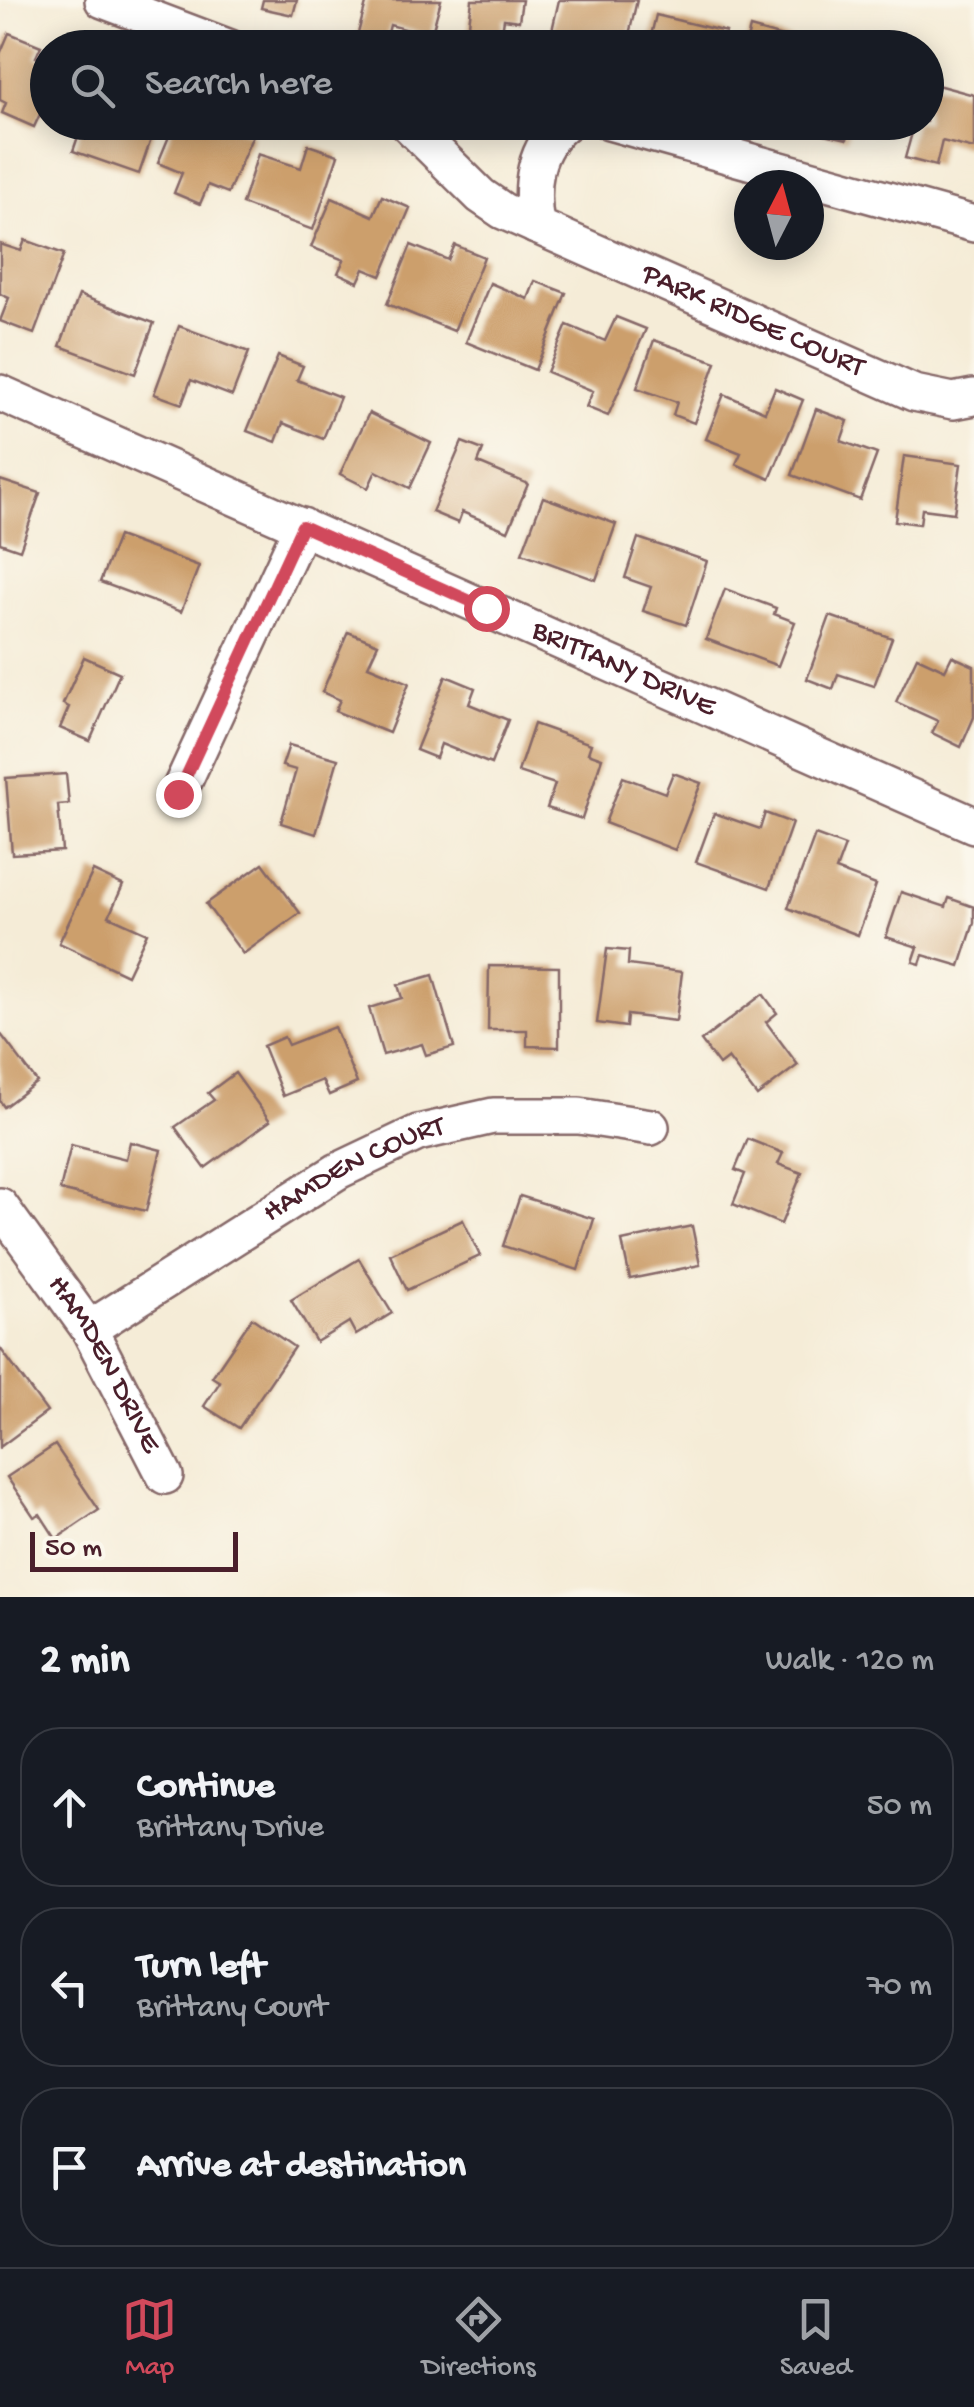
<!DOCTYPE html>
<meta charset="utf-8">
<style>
body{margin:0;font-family:"Gochi Hand",sans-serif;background:#20242c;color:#f1f3f6}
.compass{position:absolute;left:734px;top:170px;width:90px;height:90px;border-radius:50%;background:#171b24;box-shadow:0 5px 25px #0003;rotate:6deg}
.scale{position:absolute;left:30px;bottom:25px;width:208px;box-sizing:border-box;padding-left:10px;border:5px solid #4a1f2b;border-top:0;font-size:28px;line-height:35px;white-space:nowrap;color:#4a1f2b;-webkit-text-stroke:8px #fbf7ec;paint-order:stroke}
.stop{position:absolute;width:30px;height:30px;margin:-22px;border:8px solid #d1495b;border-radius:50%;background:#fff}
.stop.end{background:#d1495b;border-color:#fff;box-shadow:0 2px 10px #0008}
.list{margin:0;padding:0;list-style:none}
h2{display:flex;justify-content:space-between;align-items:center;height:130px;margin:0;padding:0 40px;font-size:42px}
h2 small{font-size:32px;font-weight:400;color:#9ea1a6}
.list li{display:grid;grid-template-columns:65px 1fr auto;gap:30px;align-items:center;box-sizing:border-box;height:160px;margin:0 20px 20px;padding:0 20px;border:2px solid #363941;border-radius:40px}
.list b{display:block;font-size:38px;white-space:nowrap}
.list p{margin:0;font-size:32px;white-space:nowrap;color:#9ea1a6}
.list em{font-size:32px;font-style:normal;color:#9ea1a6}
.icon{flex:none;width:55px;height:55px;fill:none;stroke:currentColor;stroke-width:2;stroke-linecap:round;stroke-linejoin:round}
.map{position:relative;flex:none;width:974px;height:1597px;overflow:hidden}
.search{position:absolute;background:#171b24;box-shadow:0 5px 25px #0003;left:30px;right:30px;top:30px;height:110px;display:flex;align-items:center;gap:25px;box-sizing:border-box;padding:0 35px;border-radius:55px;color:#9ea1a6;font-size:38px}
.sheet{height:670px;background:#171b24}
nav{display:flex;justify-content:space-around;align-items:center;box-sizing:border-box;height:140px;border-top:2px solid #363941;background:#171b24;font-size:28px;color:#9ea1a6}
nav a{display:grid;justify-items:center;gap:5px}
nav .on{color:#d1495b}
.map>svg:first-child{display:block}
.building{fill:#cc9f6c}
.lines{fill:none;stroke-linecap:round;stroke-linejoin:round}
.minor-casing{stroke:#866767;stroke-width:40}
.minor{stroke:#fff;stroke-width:35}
.route{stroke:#d1495b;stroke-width:12}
.labels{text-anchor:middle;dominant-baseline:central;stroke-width:8;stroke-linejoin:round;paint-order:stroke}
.street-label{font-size:30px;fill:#4a1f2b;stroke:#fbf7ec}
</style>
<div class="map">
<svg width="974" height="1597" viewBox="0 0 974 1597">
<rect width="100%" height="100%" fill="#fbf7ec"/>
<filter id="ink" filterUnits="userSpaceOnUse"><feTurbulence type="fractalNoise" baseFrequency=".01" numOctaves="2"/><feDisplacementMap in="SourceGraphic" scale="20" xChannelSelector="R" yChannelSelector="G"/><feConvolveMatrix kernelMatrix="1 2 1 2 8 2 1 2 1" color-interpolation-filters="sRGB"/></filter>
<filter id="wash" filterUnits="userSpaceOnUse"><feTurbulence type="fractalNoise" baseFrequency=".0048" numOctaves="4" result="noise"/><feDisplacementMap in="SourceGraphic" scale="40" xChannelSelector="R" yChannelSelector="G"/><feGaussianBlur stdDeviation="2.25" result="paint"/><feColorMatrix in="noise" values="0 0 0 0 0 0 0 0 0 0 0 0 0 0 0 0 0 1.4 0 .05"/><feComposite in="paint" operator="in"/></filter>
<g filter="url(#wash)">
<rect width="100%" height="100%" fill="#f5ecd7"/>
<g id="blocks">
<g class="building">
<path d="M263 0H297L293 15 261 8Z"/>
<path d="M367 0H441L431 36 390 25 385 45 357 37Z"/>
<path d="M472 0H522L519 21 504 19 500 45 467 40Z"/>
<path d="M559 0H637L626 48 579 37 576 48H548Z"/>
<path d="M656 15 726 32 722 48H648Z"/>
<path d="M750 28 815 46V48H745Z"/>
<path d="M9 33 41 46 36 57 48 62V115L41 112 34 127 2 113 6 103 0 100V54Z"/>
<path d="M926 82 974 95V149L942 141 936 166 905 158 915 122H926Z"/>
<path d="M83 122H157L139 174 73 151Z"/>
<path d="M175 122H223L253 135 228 193 208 185 200 204 174 193 182 173 158 163Z"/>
<path d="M818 122H851L847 139 816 132Z"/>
<path d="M308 145 338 155 313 230 242 204 258 154 301 168Z"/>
<path d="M382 196 410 208 381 276 364 269 358 282 338 273 344 260 311 247 332 198 373 216Z"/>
<path d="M25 240 64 254 34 334 0 321 9 298 0 294V244L21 251Z"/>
<path d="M411 245 448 260 455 245 484 257 454 331 387 304Z"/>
<path d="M535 281 566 293 535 370 466 342 490 283 528 299Z"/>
<path d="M79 295 154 323 135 374 60 346Z"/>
<path d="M616 317 646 329 608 416 586 407 593 391 547 372 567 325 605 341Z"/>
<path d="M179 326 249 352 232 396 191 380 182 404 154 394Z"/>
<path d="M654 340 716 362 694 423 673 415 677 402 637 388Z"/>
<path d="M278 356 303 366 297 380 340 397 323 439 283 423 276 442 247 431Z"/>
<path d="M775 388 803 400 770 479 736 464 741 453 706 439 724 394 765 412Z"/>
<path d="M816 409 848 421 841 441 877 454 860 500 792 475Z"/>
<path d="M369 413 431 443 410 488 376 471 368 488 340 474Z"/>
<path d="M462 442 483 450 478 463 528 484 508 531 462 512 458 523 432 512Z"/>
<path d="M904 456 961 464 954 513 922 509 920 524 895 521Z"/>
<path d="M0 480 40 493 20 550 0 543Z"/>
<path d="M543 497 616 524 596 580 522 553Z"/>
<path d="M118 536 199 566 181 612 100 582Z"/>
<path d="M638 538 707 561 686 625 643 611 651 587 625 578Z"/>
<path d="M725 589 776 608 774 614 795 622 778 666 706 639Z"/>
<path d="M830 616 892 638 874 686 838 674 833 689 807 679Z"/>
<path d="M348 632 378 644 368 666 409 683 389 733 335 711 340 700 322 692Z"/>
<path d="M952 656 974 666V717L961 747 932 733 938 721 896 702 917 657 945 670Z"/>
<path d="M84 657 120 673 90 741 60 728 69 707 63 704Z"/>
<path d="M446 676 475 688 469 704 508 720 491 764 441 744 436 758 416 750Z"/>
<path d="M534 724 591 744 588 753 602 758 582 819 547 808 555 784 518 772Z"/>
<path d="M289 745 338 759 316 834 281 823 296 770 282 766Z"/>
<path d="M673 773 701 783 675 850 605 823 623 777 665 793Z"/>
<path d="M66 774 69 804 58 805 62 851 12 854 6 778Z"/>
<path d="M714 813 760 829 765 813 792 823 769 888 696 862Z"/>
<path d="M815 835 845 846 836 870 876 885 858 935 788 908Z"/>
<path d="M263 863 300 913 243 954 206 904Z"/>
<path d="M93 871 123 885 109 916 147 933 127 975 59 943Z"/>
<path d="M901 892 946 907 949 898 974 907V923L960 966 923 955 920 964 913 962 918 947 886 937Z"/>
<path d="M607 949 629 951 628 965 682 972 676 1021 627 1015 626 1027 597 1023Z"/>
<path d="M489 966 559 967V1047L527 1046V1030H488Z"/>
<path d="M433 975 454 1047 426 1055 422 1044 383 1055 369 1008 402 998 398 985Z"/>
<path d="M763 994 777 1013 766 1022 798 1065 757 1096 728 1058 719 1065 701 1041Z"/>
<path d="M334 1027 357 1083 329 1095 322 1080 283 1096 263 1046 284 1037 288 1045Z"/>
<path d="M0 1033 37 1082 4 1107 0 1101Z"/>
<path d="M235 1073 270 1121 205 1168 175 1127 214 1100 208 1093Z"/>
<path d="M748 1139 783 1153 778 1164 802 1173 781 1224 733 1204 745 1174 735 1170Z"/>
<path d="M130 1142 161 1150 146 1211 60 1190 71 1145 126 1159Z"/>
<path d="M520 1196 594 1219 578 1270 503 1246Z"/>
<path d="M463 1220 480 1256 407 1290 390 1254Z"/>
<path d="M692 1226 700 1265 630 1279 622 1241Z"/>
<path d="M359 1259 392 1313 356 1335 349 1322 316 1342 291 1300Z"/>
<path d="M252 1318 294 1347 239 1428 204 1406 220 1382 212 1377Z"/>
<path d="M0 1348 47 1412 0 1447Z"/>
<path d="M55 1445 99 1510 56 1539 40 1514 34 1517 7 1477Z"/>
</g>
</g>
</g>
<g filter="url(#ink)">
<use href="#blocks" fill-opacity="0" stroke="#866767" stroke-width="2.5"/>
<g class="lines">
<g class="minor-casing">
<g id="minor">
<path d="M103 0 230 48"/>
<path id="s1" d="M406 122 481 196 503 211 914 393 953 401 974 397"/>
<path d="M609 122 974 224"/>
<path d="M536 226C530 187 532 148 567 122"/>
<path id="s2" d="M0 393 974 825"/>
<path d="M178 794 302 526"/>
<path id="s3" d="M0 1206 89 1329 165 1476"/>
<path id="s4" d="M89 1329 338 1171 418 1133 493 1116H579L651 1127"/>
</g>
</g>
<use href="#minor" class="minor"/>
</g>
</g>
<g class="lines" filter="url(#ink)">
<path class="route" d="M178 794 302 526 486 608"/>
</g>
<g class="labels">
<g class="street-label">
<text stroke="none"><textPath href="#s1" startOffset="405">PARK RIDGE COURT</textPath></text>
<text stroke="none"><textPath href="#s2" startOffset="682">BRITTANY DRIVE</textPath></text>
<text stroke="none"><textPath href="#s4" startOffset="310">HAMDEN COURT</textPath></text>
<text stroke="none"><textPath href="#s3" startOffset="190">HAMDEN DRIVE</textPath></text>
</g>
</g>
</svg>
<svg class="compass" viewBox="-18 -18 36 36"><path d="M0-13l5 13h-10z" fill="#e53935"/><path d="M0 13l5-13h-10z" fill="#9ea1a6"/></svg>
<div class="scale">50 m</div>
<div class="stop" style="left:486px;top:608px"></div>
<div class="stop end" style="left:178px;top:794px"></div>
<div class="search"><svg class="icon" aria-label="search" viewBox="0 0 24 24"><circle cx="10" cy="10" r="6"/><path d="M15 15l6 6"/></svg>Search here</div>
</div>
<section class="sheet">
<h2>2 min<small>Walk · 120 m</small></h2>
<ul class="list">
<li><svg class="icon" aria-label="ahead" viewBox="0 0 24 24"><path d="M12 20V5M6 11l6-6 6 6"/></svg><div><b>Continue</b><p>Brittany Drive</p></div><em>50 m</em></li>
<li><svg class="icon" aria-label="left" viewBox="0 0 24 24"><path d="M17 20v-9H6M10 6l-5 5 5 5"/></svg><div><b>Turn left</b><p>Brittany Court</p></div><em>70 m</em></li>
<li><svg class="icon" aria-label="arrive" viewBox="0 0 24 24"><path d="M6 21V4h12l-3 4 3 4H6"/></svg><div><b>Arrive at destination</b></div></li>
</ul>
</section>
<nav>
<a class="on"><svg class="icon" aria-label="map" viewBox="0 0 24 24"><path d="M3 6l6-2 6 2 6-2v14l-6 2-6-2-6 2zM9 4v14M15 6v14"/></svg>Map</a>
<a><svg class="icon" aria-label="directions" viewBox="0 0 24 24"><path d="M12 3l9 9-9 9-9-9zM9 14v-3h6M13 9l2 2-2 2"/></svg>Directions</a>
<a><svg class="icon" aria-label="saved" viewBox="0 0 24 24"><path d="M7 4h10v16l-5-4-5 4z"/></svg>Saved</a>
</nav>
